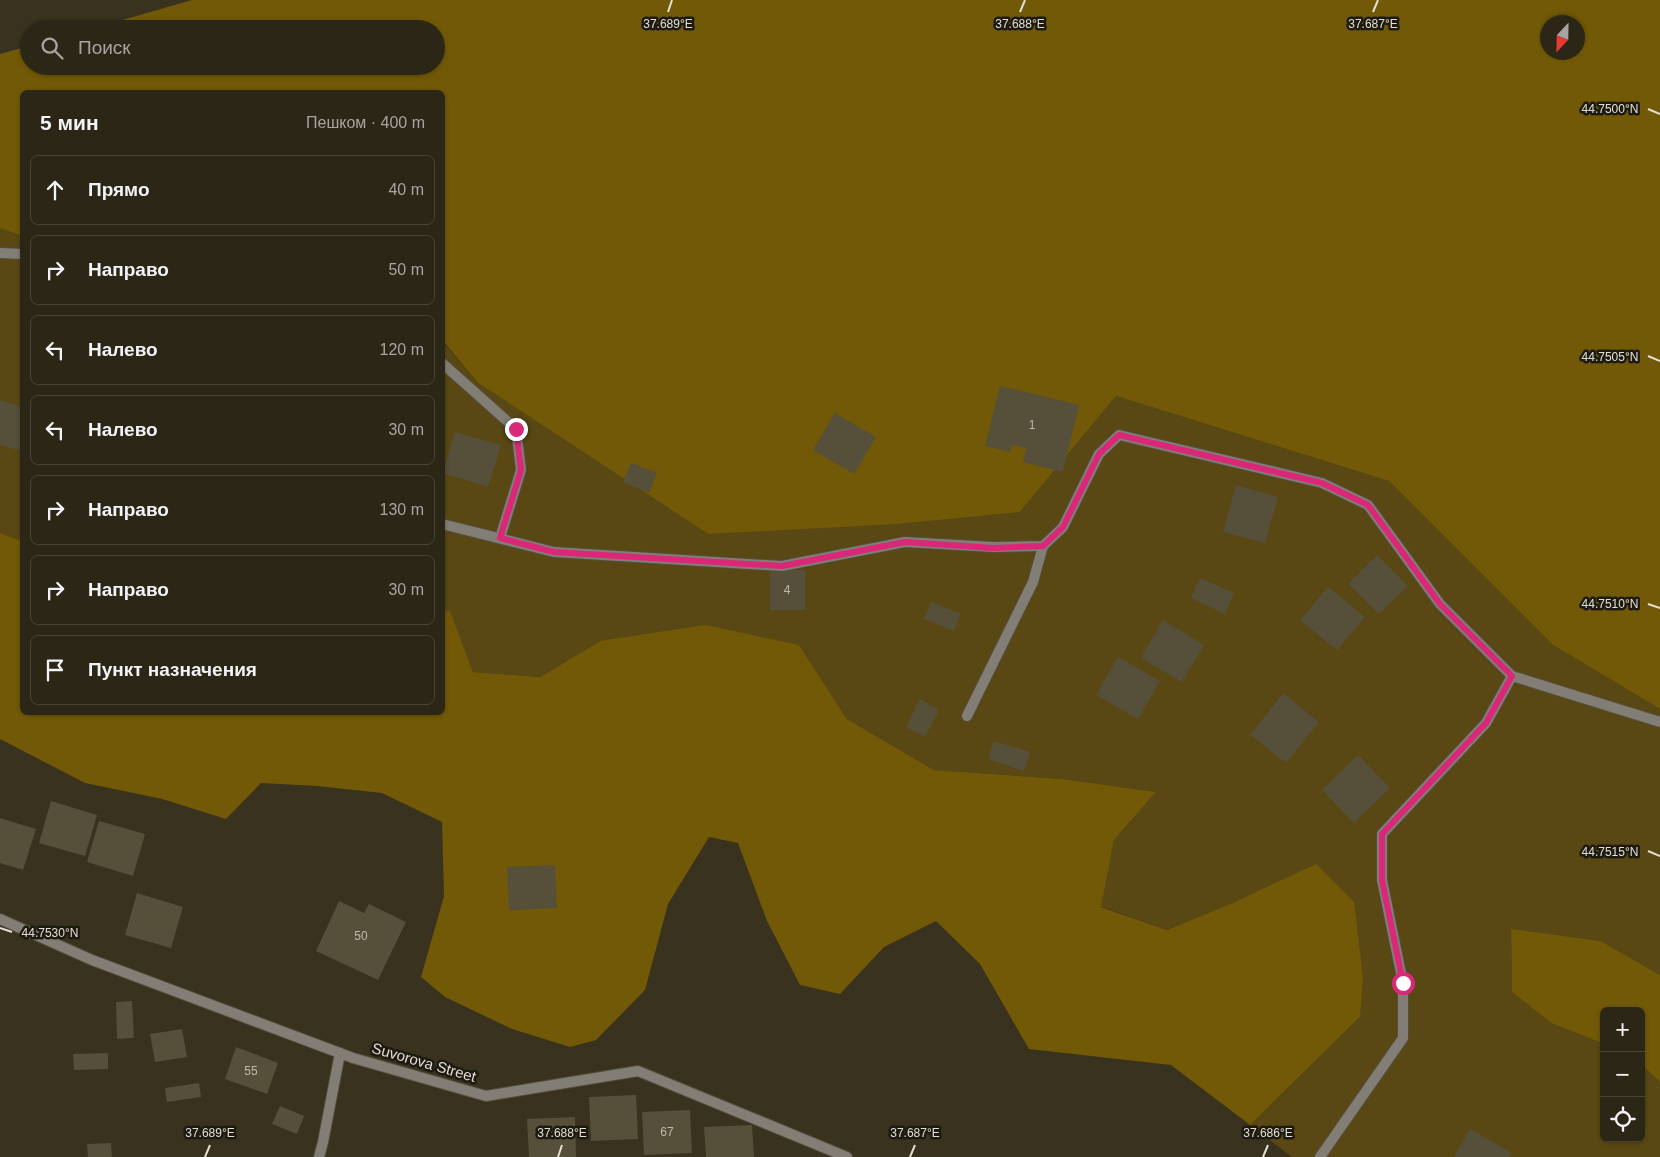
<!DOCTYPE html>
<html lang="ru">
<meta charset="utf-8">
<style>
body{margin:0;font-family:Helvetica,sans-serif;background:#332e1f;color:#f1f3f6}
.controls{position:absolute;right:15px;bottom:15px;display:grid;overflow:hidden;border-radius:8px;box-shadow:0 1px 4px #0004}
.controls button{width:45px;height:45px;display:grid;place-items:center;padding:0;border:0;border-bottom:1px solid #474335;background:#2b2616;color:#f1f3f6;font:25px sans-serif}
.compass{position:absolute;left:1540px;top:15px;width:45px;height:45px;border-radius:50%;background:#2b2616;box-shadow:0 1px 4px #0004;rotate:202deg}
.stop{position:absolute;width:15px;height:15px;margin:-11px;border:4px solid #db2777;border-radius:50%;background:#fff}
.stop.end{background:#db2777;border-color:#fff;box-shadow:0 1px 5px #0008}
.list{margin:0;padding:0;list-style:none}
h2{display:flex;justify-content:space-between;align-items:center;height:65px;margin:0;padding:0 20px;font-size:21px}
h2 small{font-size:16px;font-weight:400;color:#a6a5a1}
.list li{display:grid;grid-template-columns:32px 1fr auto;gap:15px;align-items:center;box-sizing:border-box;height:70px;margin:0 10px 10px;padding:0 10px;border:1px solid #474335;border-radius:8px}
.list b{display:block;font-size:19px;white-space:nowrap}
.list em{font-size:16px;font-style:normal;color:#a6a5a1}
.icon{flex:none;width:28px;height:28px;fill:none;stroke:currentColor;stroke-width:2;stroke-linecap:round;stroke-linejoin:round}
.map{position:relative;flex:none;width:1660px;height:1157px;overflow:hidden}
.search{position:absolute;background:#2b2616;box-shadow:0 1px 4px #0004;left:20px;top:20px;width:425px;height:55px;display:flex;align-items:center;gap:12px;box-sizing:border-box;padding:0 18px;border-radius:28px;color:#a6a5a1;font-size:19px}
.panel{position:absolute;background:#2b2616;box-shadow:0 1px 4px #0004;left:20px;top:90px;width:425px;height:625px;border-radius:8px}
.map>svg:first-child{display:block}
.green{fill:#594814}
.forest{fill:#715907;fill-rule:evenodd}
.building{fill:#564f3a}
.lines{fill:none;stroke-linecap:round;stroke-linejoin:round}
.lane-casing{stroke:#544e3b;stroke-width:12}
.street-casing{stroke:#544e3b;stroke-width:12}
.lane{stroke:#827e75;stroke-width:10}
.street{stroke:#827e75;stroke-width:10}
.route{stroke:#db2777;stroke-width:6}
.ticks{fill:none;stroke:#e2ded2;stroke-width:2}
.labels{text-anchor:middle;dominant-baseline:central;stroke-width:5;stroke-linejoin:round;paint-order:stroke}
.number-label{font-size:12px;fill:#bfbaac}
.street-label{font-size:15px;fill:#e2ded2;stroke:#1d1a11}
.ticks-label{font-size:12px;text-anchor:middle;fill:#e2ded2;stroke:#1d1a11;stroke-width:5;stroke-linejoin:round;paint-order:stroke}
</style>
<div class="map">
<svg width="1660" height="1157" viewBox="0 0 1660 1157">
<rect width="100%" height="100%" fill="#39321e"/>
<g class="green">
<path d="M0 228 22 236V541L0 533Z"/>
<path d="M442 341 478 383 708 534 1020 512 1116 396 1389 481 1553 645 1660 709V975L1601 941 1511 930 1512 992 1551 1023 1604 1044V1138H1641V1064L1660 1082V1157H1292L1250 1125 1360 1017 1237 901 1167 930 1100 906 1114 840 1156 792 1063 779 934 770 847 719 799 645 600 641 540 677 473 672 450 612 443 610Z"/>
</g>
<g class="forest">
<path d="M192 0H1660V709L1553 645 1389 481 1116 396 1020 512 896 524 708 534 478 383 443 341 442 92H22V236L0 228V54L29 46V66H436V29H91ZM1548 22H1578V52H1548Z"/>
<path d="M0 533 22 541V712H442L443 610 450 611 473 672 540 677 600 641 705 625 799 645 847 719 934 770 1063 779 1156 792 1114 840 1101 907 1167 930 1237 901 1316 864 1354 902 1363 977 1360 1017 1250 1125 1171 1065 1029 1049 980 964 936 921 884 947 840 994 800 985 767 921 738 843 709 837 668 904 645 990 596 1040 570 1047 512 1029 445 997 421 977 444 896 442 822 382 793 317 786 261 783 226 819 162 799 85 783 0 739Z"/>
<path d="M1511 929 1601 941 1660 975V1082L1641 1064V1011H1604V1044L1551 1023 1512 992Z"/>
</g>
<g class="building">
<path d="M1000 386 1079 405 1063 472 1023 462 1026 448 1012 445 1010 452 985 446Z"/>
<path d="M0 400 22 407V451L0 445Z"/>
<path d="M835 413 876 437 854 474 813 450Z"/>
<path d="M455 432 501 445 488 487 443 473Z"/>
<path d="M631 463 657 473 649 493 623 482Z"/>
<path d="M1236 485 1278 497 1265 543 1223 532Z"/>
<path d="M1377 555 1408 586 1379 614 1348 584Z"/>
<rect x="770" y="570" width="35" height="40"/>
<path d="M1200 578 1234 593 1225 614 1191 598Z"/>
<path d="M1328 587 1365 617 1337 650 1300 620Z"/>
<path d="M931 602 961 614 954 631 924 619Z"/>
<path d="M1163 620 1204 645 1182 682 1141 658Z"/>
<path d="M1118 657 1160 681 1138 719 1096 695Z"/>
<path d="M1283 693 1319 722 1286 763 1250 735Z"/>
<path d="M920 699 939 710 925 737 906 727Z"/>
<path d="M994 741 1030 752 1024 771 988 759Z"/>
<path d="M1358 755 1390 788 1354 823 1322 790Z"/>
<path d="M51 801 97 815 85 856 39 843Z"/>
<path d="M0 818 36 829 23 870 0 863Z"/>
<path d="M99 821 145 834 133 876 87 862Z"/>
<path d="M555 865 557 908 509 910 507 867Z"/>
<path d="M137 893 183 907 171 948 125 935Z"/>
<path d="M339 901 364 913 369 904 406 922 378 980 316 951Z"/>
<path d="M132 1001 134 1038 117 1039 116 1002Z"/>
<path d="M182 1029 187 1057 155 1062 150 1034Z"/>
<path d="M236 1047 278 1063 267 1094 225 1079Z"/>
<path d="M108 1053V1069L74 1070 73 1054Z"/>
<path d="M199 1083 201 1097 167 1102 165 1088Z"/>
<path d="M636 1095 638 1139 591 1141 589 1097Z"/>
<path d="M280 1106 304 1116 297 1134 272 1124Z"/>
<path d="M690 1110 692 1153 644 1155 642 1112Z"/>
<path d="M575 1117 576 1157H529L527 1119Z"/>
<path d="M752 1125 754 1157H706L704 1127Z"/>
<path d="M1470 1129 1512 1153 1509 1157H1454Z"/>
<path d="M111 1143 112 1157H88L87 1144Z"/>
</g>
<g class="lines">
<g class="lane-casing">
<g id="lane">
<path d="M0 253 22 254"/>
<path d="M442 363 516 429 521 470 500 538"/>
<path d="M442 524 554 552 782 566 905 542 993 547 1043 546 1063 527 1099 454 1119 435 1322 483 1368 505 1440 604 1512 676 1660 722"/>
<path d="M967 716 1033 582 1043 546"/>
<path d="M1320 1157 1403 1038V983L1382 880V834L1486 723 1512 676"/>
</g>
</g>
<g class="street-casing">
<g id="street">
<path d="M0 919 92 960 353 1058 486 1096 638 1071 847 1157"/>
<path d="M319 1157 323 1142 340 1053"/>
</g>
</g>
<use href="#lane" class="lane"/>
<use href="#street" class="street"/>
</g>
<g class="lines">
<path class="route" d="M516 429 521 470 500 538 554 552 782 566 905 542 993 548 1043 546 1063 527 1099 454 1119 435 1322 483 1368 505 1440 604 1512 676 1486 723 1382 834V880L1403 983"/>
</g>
<path class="ticks" d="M668 12 672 0M1020 12 1025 0M1373 12 1378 0M1648 109 1660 114M1648 356 1660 361M1648 604 1660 608M1648 851 1660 856M0 928 12 932M205 1157 210 1145M558 1157 562 1145M910 1157 915 1145M1263 1157 1268 1145"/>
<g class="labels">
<g class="number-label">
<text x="1032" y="425">1</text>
<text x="787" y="590">4</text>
<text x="361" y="936">50</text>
<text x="251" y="1071">55</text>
<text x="667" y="1132">67</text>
</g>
<g class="street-label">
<text transform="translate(424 1062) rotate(16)">Suvorova Street</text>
</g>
</g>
<g class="ticks-label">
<text x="668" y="28">37.689°E</text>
<text x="1020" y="28">37.688°E</text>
<text x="1373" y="28">37.687°E</text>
<text x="1610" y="113">44.7500°N</text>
<text x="1610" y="361">44.7505°N</text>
<text x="1610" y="608">44.7510°N</text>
<text x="1610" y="856">44.7515°N</text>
<text x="50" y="937">44.7530°N</text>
<text x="210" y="1137">37.689°E</text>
<text x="562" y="1137">37.688°E</text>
<text x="915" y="1137">37.687°E</text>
<text x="1268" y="1137">37.686°E</text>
</g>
</svg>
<div class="controls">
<button>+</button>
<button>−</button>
<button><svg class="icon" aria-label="locate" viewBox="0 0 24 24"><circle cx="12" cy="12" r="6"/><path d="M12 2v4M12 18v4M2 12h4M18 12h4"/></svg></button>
</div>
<svg class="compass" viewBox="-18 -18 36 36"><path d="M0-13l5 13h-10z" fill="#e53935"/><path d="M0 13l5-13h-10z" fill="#a6a5a1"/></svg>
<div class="stop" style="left:1403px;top:983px"></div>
<div class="stop end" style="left:516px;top:429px"></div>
<div class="search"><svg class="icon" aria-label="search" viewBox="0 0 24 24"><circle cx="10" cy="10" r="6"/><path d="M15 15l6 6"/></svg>Поиск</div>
<section class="panel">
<h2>5 мин<small>Пешком · 400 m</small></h2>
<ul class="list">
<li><svg class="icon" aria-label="ahead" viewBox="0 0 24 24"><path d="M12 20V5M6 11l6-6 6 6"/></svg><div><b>Прямо</b></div><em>40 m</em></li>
<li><svg class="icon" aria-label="right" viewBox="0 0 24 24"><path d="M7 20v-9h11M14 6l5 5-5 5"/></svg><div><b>Направо</b></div><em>50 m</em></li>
<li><svg class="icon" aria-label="left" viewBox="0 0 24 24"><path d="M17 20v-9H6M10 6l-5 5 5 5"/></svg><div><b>Налево</b></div><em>120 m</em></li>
<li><svg class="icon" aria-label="left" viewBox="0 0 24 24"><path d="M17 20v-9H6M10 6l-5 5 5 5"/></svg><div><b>Налево</b></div><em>30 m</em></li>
<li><svg class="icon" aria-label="right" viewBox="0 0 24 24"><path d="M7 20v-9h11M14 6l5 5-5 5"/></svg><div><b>Направо</b></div><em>130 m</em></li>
<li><svg class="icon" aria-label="right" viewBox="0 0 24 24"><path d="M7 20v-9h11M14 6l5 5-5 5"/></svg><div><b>Направо</b></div><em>30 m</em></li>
<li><svg class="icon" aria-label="arrive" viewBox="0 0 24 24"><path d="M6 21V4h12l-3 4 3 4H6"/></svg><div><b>Пункт назначения</b></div></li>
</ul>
</section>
</div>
